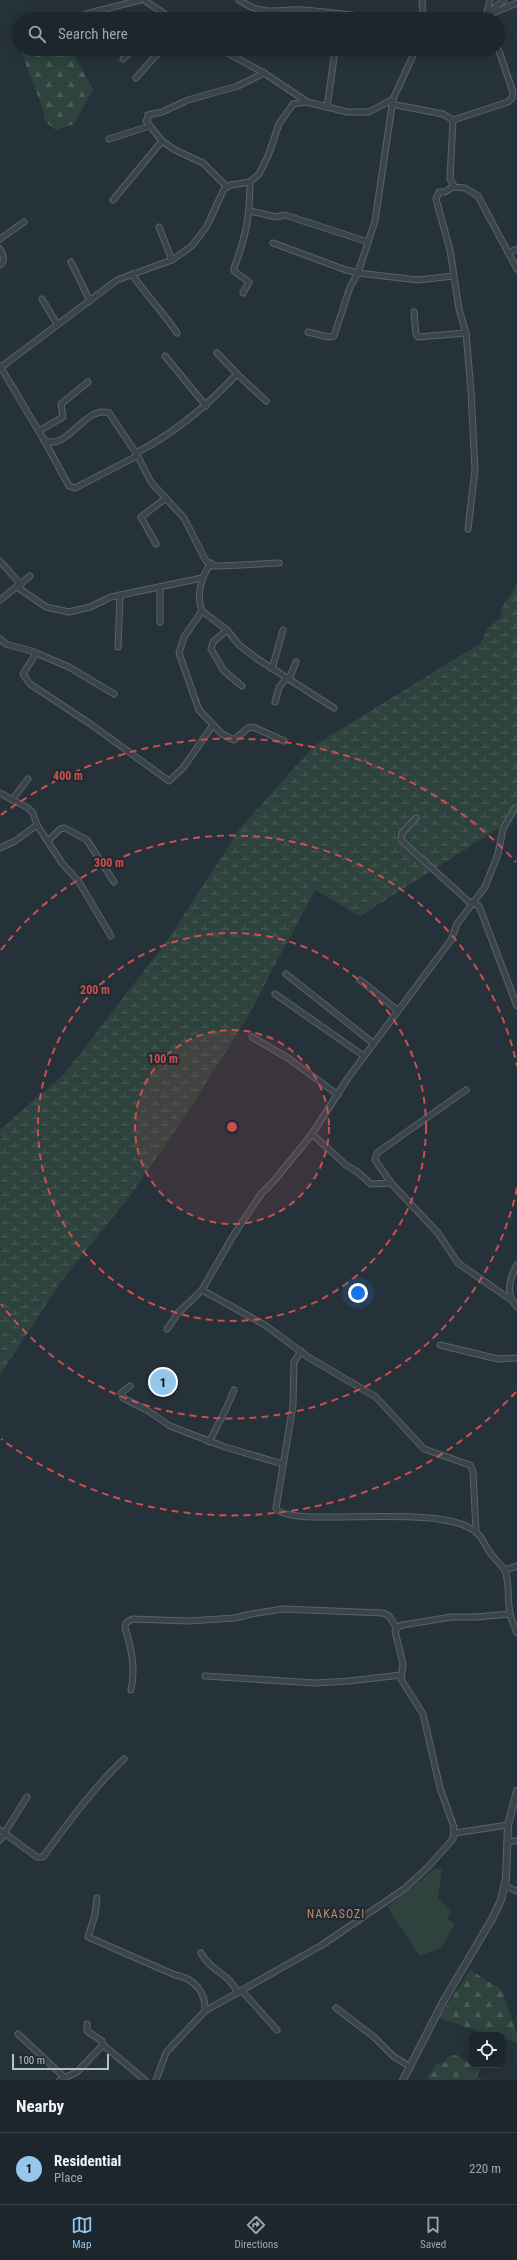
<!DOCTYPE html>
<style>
body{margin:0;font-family:"Roboto Condensed",sans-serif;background:#252e34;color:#f1f3f6}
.controls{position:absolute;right:12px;bottom:12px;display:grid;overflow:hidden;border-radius:8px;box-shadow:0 2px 10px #0003}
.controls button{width:36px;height:36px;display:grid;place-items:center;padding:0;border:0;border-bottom:1px solid #3a4348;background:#1c262c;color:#f1f3f6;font:20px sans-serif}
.scale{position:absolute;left:12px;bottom:10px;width:97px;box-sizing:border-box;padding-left:4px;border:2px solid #b5bfc6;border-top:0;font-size:11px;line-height:14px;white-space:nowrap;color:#b5bfc6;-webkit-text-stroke:3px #1f292f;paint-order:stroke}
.you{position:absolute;left:358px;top:1293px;width:14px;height:14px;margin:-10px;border:3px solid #fff;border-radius:50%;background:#1a73e8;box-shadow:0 0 0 6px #1a73e833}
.badge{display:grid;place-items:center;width:26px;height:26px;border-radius:50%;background:#95c6eb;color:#111;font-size:13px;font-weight:700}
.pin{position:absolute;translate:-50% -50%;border:2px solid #fff;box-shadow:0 1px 4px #0006}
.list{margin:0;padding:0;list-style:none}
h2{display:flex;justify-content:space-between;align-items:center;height:52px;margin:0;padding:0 16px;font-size:17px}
h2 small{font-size:13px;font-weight:400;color:#a0a5a9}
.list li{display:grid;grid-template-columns:26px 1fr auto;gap:12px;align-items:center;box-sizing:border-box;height:72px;padding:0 16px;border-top:1px solid #3a4348}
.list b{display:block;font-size:15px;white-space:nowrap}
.list p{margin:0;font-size:13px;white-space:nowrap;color:#a0a5a9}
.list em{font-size:13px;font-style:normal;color:#a0a5a9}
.icon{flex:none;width:22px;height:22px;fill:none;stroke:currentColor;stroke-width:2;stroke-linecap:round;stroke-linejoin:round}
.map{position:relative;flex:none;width:517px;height:2080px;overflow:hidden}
.search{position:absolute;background:#1c262c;box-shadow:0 2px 10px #0003;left:12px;right:12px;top:12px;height:44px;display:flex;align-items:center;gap:10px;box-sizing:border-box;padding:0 14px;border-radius:22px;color:#a0a5a9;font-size:15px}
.sheet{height:124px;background:#1c262c}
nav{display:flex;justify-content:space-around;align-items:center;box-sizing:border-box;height:56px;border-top:1px solid #3a4348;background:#1c262c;font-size:11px;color:#a0a5a9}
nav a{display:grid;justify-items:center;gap:2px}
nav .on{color:#95c6eb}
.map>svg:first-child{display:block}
.green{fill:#2e423e}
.forest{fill:url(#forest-firs)}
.wetland{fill:url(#wetland-marsh)}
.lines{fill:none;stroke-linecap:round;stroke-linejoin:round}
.minor-casing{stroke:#586268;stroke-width:7}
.tertiary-casing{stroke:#586268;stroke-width:8}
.minor{stroke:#3a444a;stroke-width:5}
.tertiary{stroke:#3a444a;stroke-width:6}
.ring{fill:none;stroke:#ce4e50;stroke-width:2;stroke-dasharray:7 5}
.labels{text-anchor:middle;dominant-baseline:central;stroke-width:4;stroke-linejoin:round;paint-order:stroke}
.quarter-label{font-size:12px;letter-spacing:1px;fill:#c7856f;stroke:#1f292f}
.centre{fill:#ce4e50;stroke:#1f292f;stroke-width:2}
.ring-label{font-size:12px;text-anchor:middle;font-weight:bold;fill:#ce4e50;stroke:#1f292f;stroke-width:4;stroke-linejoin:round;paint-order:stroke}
</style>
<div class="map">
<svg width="517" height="2080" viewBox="0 0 517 2080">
<defs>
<pattern id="forest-firs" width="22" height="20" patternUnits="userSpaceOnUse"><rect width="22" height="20" fill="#2e423e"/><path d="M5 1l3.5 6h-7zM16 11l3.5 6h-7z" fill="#4a5c58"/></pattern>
<pattern id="wetland-marsh" width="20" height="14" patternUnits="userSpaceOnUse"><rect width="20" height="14" fill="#2e423e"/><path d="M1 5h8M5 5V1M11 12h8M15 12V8" fill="none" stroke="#4a5c58"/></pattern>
</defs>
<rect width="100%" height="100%" fill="#26323a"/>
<path class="green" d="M436 1868 442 1870 438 1898 451 1911 448 1919 455 1924 441 1948 420 1956 387 1907Z"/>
<g class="forest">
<path d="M20 49H71L93 90 74 124 56 130 44 121V112Z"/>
<path d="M470 1970 502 1990 517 2034V2043L502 2038V2035H491L439 2018Z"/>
<path d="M456 2055 480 2070 476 2076 483 2080H430L427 2078 436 2064 445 2062 448 2056Z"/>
</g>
<path class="wetland" d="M517 584V813L499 828 360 916 315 890 248 1016 186 1115 130 1196 62 1280 0 1375V1130L65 1073 167 941 241 827 315 745 481 643 488 628 501 617C499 603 511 597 517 584Z"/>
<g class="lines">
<g class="minor-casing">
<g id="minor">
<path d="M144 0 172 19"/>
<path d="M239 0C266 18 276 8 304 10 333 12 361 17 390 19"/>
<path d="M422 0 423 19"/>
<path d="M493 13 517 3"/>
<path d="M86 14 140 0"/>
<path d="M469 19 486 15 504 0"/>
<path d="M488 19 486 15 490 0"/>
<path d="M220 49 264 73 306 101"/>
<path d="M123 59 134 49"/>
<path d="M136 78 157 54 166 49"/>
<path d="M391 104 443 114 453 120 450 179 454 186 452 187 465 188 478 196 517 269"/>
<path d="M327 107 335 51 340 49"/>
<path d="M453 120 508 102 512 98 513 92 498 48"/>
<path d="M109 139 150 126"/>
<path d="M454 186 445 192H439L436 199 450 250 459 309 466 333 471 391 475 470 468 529"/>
<path d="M227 187 203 163 175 150 162 141 146 121 148 119V115L162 112 188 100 238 86 264 73"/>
<path d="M113 200 162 141"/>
<path d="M250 211 276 217 285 215 368 242"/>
<path d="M159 227 172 260"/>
<path d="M0 239 24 222"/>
<path d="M273 243 346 270 358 273 375 221 393 99"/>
<path d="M0 249C3 255 6 260 0 265"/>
<path d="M508 253 517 249"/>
<path d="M71 262 90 301"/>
<path d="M132 274C146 295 163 312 177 333"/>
<path d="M243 293 249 282 234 271V268C246 236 250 216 250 182"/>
<path d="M42 299 57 324"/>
<path d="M414 312 416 334 418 337 466 333"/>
<path d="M308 332 328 337 334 336 350 287 358 273 418 280 453 276"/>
<path d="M165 356 206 406"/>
<path d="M0 366 44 440 69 486 75 488 137 456"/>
<path d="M0 368 117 280 172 260 192 246 207 226 224 189 231 185 250 182 259 174 268 156 279 124 293 104 307 102 347 112H369L393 99 416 49"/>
<path d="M237 374 266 401"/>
<path d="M39 431 63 417 61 404 88 382"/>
<path d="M44 440C66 453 86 404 109 413L136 453 151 482 184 518 206 561 213 566H220L279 563"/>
<path d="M136 453C175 433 207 406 237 374L217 353"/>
<path d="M156 544 141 517 166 498"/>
<path d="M0 561 21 585"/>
<path d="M211 563C201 577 196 595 202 611L184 637 179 653 199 710 222 734 234 740 248 728 253 727 284 741"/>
<path d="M17 587 46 607 69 612 90 607 111 597 202 578"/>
<path d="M160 587V622"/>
<path d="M0 600 30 576"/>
<path d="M202 611 227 630 239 645 256 658 334 708"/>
<path d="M227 630 213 642 211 649 224 671 242 686"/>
<path d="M0 639 6 644 35 652V655L23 674 30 684 89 723 169 781 183 768 213 725"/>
<path d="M118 647 120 595"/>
<path d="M36 653 69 667 114 694"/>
<path d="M272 669 283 630"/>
<path d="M289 679 296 662"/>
<path d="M275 702 279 687 287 678"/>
<path d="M0 793 28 808 33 813 37 825 62 863 79 882 111 936"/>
<path d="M12 800 28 779"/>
<path d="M416 818 402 833 401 840 468 901 479 906 517 1006"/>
<path d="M49 840 60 829 65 828 87 840 114 882"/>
<path d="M0 848 15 841 37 825"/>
<path d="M286 974 373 1043"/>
<path d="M360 980 397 1010"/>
<path d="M275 994 364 1056"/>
<path d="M252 1037 288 1058 338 1095"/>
<path d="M312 1134 346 1165 356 1171 371 1184 391 1183 438 1233 458 1263 511 1300"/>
<path d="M391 1183 375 1160 377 1153 466 1090"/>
<path d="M517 1265C509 1279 505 1294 517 1307"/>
<path d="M202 1290 265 1325 308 1357 376 1397 424 1449 470 1465 473 1471 476 1532"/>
<path d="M167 1329 178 1313 202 1290 233 1236 261 1194 273 1182 312 1134 348 1078 451 940 457 924 485 887 498 854 503 829 515 808"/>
<path d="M440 1345 498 1359 517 1358"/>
<path d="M301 1351 294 1362 293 1405 276 1508C287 1530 441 1501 476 1532 483 1538 486 1548 492 1555 495 1560 503 1566 505 1571 510 1583 507 1600 510 1613 511 1620 515 1627 517 1633"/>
<path d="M130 1386 121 1393 123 1398 147 1410 170 1426 225 1447 283 1464"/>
<path d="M209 1442 226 1409 234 1390"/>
<path d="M505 1570 517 1566"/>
<path d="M205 1676 315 1683 349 1681 401 1675"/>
<path d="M131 1690C136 1668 131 1648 125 1627L126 1623 132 1619 188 1621 235 1618 251 1614 283 1609 383 1613 389 1616 397 1628"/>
<path d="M0 1830 37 1857H43C68 1823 93 1788 124 1759"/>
<path d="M455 1833 508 1825"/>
<path d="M0 1840 27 1797"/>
<path d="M507 1841H517"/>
<path d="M505 1886 517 1891"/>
<path d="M97 1898 95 1915 88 1937 175 1975C194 1978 206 1992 205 2011"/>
<path d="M201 1953C210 1971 232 1975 237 1993"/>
<path d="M242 1991 277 2030"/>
<path d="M336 2008 374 2037 393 2056 409 2066"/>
<path d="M87 2024V2031L102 2041 103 2045 145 2080"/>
<path d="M18 2034 64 2077"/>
<path d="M60 2080 77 2072 103 2045"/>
<path d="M156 2080 166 2053 172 2046 205 2011 322 1945 404 1889 427 1868 453 1839 454 1827 440 1788 423 1714 401 1679 403 1664 395 1631 398 1627 402 1625 452 1617H476L510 1614"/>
</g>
</g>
<g class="tertiary-casing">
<path id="tertiary" d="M403 2080 443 2002 492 1919 501 1900 506 1878 508 1825 517 1791"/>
</g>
<use href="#minor" class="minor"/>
<use href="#tertiary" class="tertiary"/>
</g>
<circle cx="232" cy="1127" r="97" fill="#ce4e50" fill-opacity=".12"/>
<g class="ring">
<circle cx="232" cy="1127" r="97"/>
<circle cx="232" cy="1127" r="194"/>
<path d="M517 1188A291 291 0 0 1 1 1304M1 950A291 291 0 0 1 517 1066"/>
<path d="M516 1392A388 388 0 0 1 1 1439M1 815A388 388 0 0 1 516 862"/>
</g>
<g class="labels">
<g class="quarter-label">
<text x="336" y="1914">NAKASOZI</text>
</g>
</g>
<circle cx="232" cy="1127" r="6" class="centre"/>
<g class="ring-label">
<text x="68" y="780">400 m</text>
<text x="109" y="867">300 m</text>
<text x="95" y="994">200 m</text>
<text x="163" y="1063">100 m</text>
</g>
</svg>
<div class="controls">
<button><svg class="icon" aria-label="locate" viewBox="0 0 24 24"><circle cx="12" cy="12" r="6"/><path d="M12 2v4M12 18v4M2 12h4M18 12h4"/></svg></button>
</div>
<div class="scale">100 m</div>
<div class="you"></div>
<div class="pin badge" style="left:163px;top:1382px">1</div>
<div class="search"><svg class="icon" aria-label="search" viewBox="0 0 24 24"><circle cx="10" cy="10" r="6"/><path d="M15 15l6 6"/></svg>Search here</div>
</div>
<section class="sheet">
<h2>Nearby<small></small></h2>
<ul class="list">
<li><span class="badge">1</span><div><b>Residential</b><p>Place</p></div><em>220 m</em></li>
</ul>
</section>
<nav>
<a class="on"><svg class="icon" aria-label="map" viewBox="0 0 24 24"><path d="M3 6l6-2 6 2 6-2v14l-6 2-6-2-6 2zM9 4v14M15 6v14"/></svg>Map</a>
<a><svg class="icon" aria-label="directions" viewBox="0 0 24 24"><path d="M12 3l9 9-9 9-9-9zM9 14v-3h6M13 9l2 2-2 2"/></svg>Directions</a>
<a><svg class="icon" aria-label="saved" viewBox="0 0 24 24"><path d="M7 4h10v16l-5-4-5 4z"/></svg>Saved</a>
</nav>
